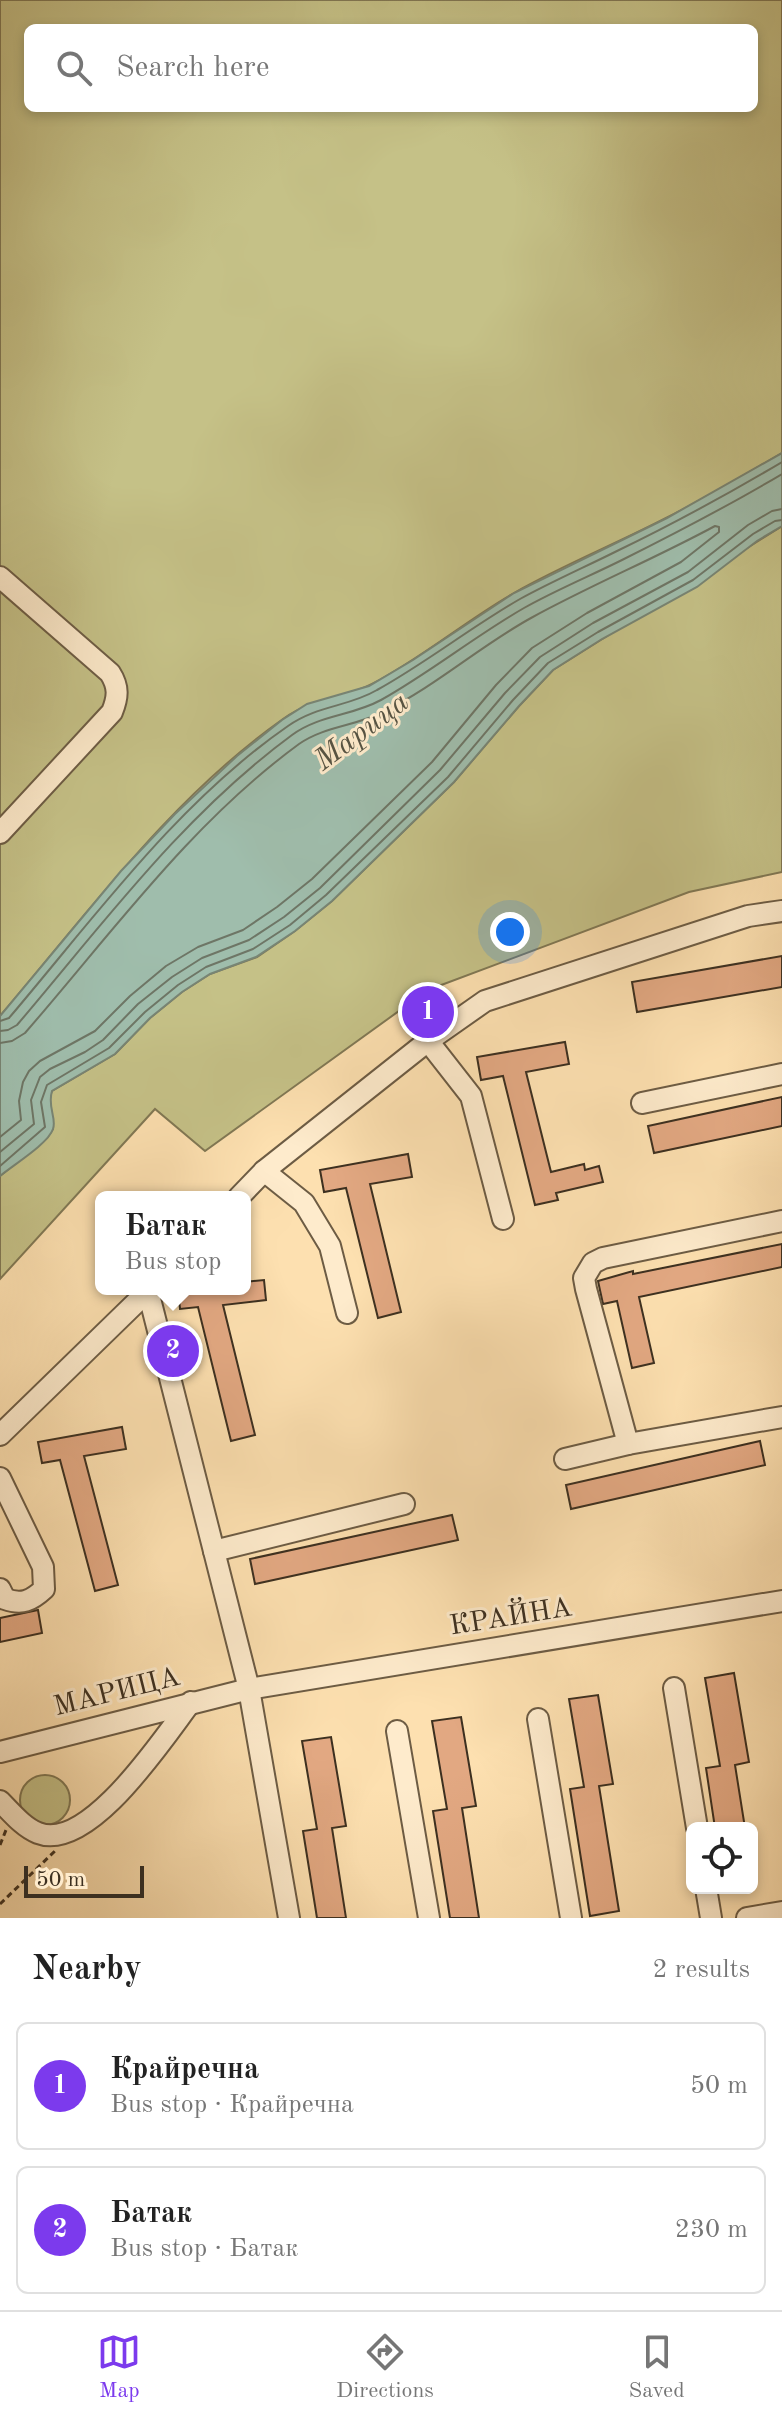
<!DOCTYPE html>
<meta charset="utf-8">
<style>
body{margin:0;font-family:"Old Standard TT",serif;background:#f6f6f6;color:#222}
.controls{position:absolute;right:24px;bottom:24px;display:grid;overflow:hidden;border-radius:12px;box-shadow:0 4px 12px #0003}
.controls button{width:72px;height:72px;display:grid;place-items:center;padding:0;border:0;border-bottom:2px solid #e0e0e0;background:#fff;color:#222;font:40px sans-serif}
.scale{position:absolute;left:24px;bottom:20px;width:120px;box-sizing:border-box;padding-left:8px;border:4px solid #3d3020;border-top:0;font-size:22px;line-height:28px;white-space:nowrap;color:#3d3020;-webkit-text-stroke:6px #feebcc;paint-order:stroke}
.you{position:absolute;left:510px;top:932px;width:28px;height:28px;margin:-20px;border:6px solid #fff;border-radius:50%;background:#1a73e8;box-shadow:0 0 0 12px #1a73e833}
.badge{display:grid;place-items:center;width:52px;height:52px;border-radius:50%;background:#7c3aed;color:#fff;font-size:26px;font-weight:700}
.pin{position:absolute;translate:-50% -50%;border:4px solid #fff;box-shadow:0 2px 8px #0006}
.popup{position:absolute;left:95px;top:1191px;width:156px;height:104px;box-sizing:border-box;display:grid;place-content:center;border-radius:12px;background:#fff;filter:drop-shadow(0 2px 6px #0005);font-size:26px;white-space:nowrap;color:#767676}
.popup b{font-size:30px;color:#222}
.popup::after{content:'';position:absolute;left:50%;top:100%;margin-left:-16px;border:16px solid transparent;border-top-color:#fff}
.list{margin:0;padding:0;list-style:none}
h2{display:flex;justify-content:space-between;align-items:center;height:104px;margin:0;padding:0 32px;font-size:34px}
h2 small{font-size:26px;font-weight:400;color:#767676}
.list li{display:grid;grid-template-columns:52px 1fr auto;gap:24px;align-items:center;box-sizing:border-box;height:128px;margin:0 16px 16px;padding:0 16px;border:2px solid #e0e0e0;border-radius:12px}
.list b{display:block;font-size:30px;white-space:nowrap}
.list p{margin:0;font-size:26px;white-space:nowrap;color:#767676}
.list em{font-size:26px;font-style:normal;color:#767676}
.icon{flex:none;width:44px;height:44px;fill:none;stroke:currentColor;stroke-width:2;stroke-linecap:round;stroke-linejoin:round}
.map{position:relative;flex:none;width:782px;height:1918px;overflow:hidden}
.search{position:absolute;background:#fff;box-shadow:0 4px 12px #0003;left:24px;right:24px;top:24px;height:88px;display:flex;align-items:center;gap:20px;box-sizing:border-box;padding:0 28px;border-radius:12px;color:#767676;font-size:30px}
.sheet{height:392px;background:#fff}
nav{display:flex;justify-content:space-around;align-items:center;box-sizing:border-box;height:112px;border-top:2px solid #e0e0e0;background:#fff;font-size:22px;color:#767676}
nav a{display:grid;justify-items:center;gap:4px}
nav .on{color:#7c3aed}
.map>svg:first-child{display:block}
.green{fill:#c5c187;stroke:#817854;stroke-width:2;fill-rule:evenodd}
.water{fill:#9fbdac;stroke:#788574;stroke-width:2}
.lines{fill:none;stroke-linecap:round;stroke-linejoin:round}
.shore{stroke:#6e7666;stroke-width:2}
.building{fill:#e2a882;stroke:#3d3020;stroke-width:2}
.minor-casing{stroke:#6d5c44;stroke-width:24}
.path{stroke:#3d3020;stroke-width:3;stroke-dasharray:6 4;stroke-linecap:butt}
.minor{stroke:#feebcc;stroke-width:20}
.labels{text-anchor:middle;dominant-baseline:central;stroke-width:6;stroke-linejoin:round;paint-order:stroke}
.street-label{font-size:28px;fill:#3d3020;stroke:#feebcc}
.water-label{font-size:30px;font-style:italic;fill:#565343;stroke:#feebcc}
</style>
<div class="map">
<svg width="782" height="1918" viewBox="0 0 782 1918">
<rect width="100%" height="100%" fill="#fde0b0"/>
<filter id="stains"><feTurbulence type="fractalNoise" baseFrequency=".0025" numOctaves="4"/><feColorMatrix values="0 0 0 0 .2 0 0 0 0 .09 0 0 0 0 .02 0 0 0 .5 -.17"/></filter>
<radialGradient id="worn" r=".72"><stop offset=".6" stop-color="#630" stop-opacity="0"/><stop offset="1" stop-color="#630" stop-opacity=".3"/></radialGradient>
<g class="green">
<path d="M0 0H782V453C744 475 706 498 666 518 616 544 563 565 514 593 465 621 422 658 372 684 341 700 314 697 283 719 171 798 88 913 0 1016ZM28 28H754V108H28Z"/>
<path d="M782 526V872L689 892 428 990 205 1151 155 1109 0 1279V1176L47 1138 53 1129 48 1102 52 1091 115 1054 150 1018 182 992 210 974 257 957 295 931 332 901 454 782 519 706 553 670Z"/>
<circle cx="45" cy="1800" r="25"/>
</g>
<path class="water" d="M782 453V526L757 541 697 587 602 639 553 670 519 706 454 782 332 901 295 931 256 957 210 974 182 992 150 1018 115 1054 52 1091C47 1107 57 1118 53 1129 48 1144 13 1165 0 1176V1016L121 871 175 814 237 756 282 720 307 704 369 686 413 660 514 593 667 518Z"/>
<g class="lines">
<g class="shore">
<path d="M0 1021 9 1018C95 917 178 802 288 726 318 705 348 707 377 690 426 663 471 627 520 599 551 582 585 567 617 551 673 524 728 494 782 462"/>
<path d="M0 1031 8 1030 17 1025C103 924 183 815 292 735 319 715 352 716 381 700 431 672 475 636 524 608 556 590 590 576 622 560 676 533 730 505 782 474"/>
<path d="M0 1043 12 1041 25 1033C112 933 191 823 299 744 325 726 356 726 383 712 436 686 480 646 531 618 591 585 654 559 715 526L719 527V532L681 562 587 613 532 648 496 685 432 762 312 879 277 907 243 930 198 947 166 966 130 996 95 1031 40 1061 29 1071 23 1082 19 1101 21 1120 0 1137"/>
<path d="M0 1152 34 1124 31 1100 40 1077 50 1069 85 1052 103 1040 138 1004 172 977 202 958 249 940 284 917 320 888 440 770 505 693 540 657 593 623 688 572 748 525 772 511 782 509"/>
<path d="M0 1166 45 1127 41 1102 47 1085 109 1048 145 1012 178 985 206 967 253 949 290 925 326 895 448 777 513 700 548 663 598 632 693 580 753 534 775 521 782 520"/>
</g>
</g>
<g class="building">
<path d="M782 956V987L637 1012 632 982Z"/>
<path d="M565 1042 569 1064 526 1072 551 1172 584 1164 585 1170 599 1166 603 1182 556 1193 558 1200 535 1205 503 1076 481 1080 477 1057Z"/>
<path d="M782 1097V1126L654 1153 648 1126Z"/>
<path d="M408 1154 412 1177 370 1184 401 1312 378 1318 346 1188 324 1192 320 1170Z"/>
<path d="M782 1244V1267L639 1297 654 1363 632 1368 617 1301 603 1304 598 1281 633 1271V1274Z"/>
<path d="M264 1280 266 1300 223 1305 255 1435 231 1441 198 1307 180 1309 178 1289H245V1282Z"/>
<path d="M122 1427 126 1449 84 1456 118 1585 95 1591 60 1460 42 1463 38 1442Z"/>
<path d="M760 1441 765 1465 571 1509 566 1485Z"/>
<path d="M452 1515 458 1540 255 1584 250 1559Z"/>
<path d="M38 1610 42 1633 0 1642V1618Z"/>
<path d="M734 1673 749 1762 735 1765 745 1828H715L706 1768 720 1766 705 1678Z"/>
<path d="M598 1695 613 1784 599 1786 619 1911 590 1916 570 1789 584 1787 569 1699Z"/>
<path d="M461 1717 476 1806 462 1808 479 1918H450L433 1811 447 1809 432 1721Z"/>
<path d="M331 1737 346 1826 332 1828 346 1918H317L303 1831 317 1829 302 1741Z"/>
</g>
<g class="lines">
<g class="minor-casing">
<g id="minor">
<path d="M0 577 110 673C119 687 118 697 112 712L0 833"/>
<path d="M428 1041 471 1096 503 1219"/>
<path d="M642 1103 782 1074"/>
<path d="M264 1171 304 1203 330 1246 347 1313"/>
<path d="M239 1197 264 1171 428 1041 485 1001 748 916 782 911"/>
<path d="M148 1291 249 1689 289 1918"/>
<path d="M0 1435 150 1289"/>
<path d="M628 1444 586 1289 584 1278 593 1263 603 1258 782 1221"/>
<path d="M565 1459 628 1444 782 1417"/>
<path d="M0 1478 43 1567 44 1589C31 1601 22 1605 5 1599L0 1589"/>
<path d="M214 1551 404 1504"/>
<path d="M674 1688 697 1828"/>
<path d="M538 1719 571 1918"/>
<path d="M397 1731 429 1918"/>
<path d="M0 1752 249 1689 782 1601"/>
<path d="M0 1801C11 1812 23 1827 38 1833 89 1853 164 1737 191 1702"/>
<path d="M706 1888 711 1918"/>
<path d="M747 1918 782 1912"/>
</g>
</g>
<g class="path">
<path d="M0 1845 6 1830"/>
<path d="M0 1904 55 1851"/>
</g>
<use href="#minor" class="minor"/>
</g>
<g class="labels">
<g class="street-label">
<text transform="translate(511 1618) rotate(-9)">КРАЙНА</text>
<text transform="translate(117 1693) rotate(-14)">МАРИЦА</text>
</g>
<g class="water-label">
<text transform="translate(362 732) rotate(-37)">Марица</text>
</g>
</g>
<rect width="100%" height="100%" filter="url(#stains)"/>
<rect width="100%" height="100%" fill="url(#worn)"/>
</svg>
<div class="controls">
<button><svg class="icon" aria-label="locate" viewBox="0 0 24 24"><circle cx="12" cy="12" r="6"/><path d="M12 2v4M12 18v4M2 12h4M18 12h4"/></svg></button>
</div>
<div class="scale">50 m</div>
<div class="you"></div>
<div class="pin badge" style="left:428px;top:1012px">1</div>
<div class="pin badge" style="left:173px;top:1351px">2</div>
<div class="popup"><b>Батак</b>Bus stop</div>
<div class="search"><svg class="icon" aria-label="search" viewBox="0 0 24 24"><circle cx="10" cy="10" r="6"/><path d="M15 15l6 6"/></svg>Search here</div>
</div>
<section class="sheet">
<h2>Nearby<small>2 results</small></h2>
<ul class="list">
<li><span class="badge">1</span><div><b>Крайречна</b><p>Bus stop · Крайречна</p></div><em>50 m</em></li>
<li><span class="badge">2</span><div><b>Батак</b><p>Bus stop · Батак</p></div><em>230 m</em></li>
</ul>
</section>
<nav>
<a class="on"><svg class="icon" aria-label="map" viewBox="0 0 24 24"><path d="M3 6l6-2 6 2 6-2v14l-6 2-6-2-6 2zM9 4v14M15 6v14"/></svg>Map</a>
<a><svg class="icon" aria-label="directions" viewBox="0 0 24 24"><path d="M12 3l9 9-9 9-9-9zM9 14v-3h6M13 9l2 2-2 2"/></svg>Directions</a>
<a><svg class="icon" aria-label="saved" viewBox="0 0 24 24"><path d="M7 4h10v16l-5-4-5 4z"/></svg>Saved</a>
</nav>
